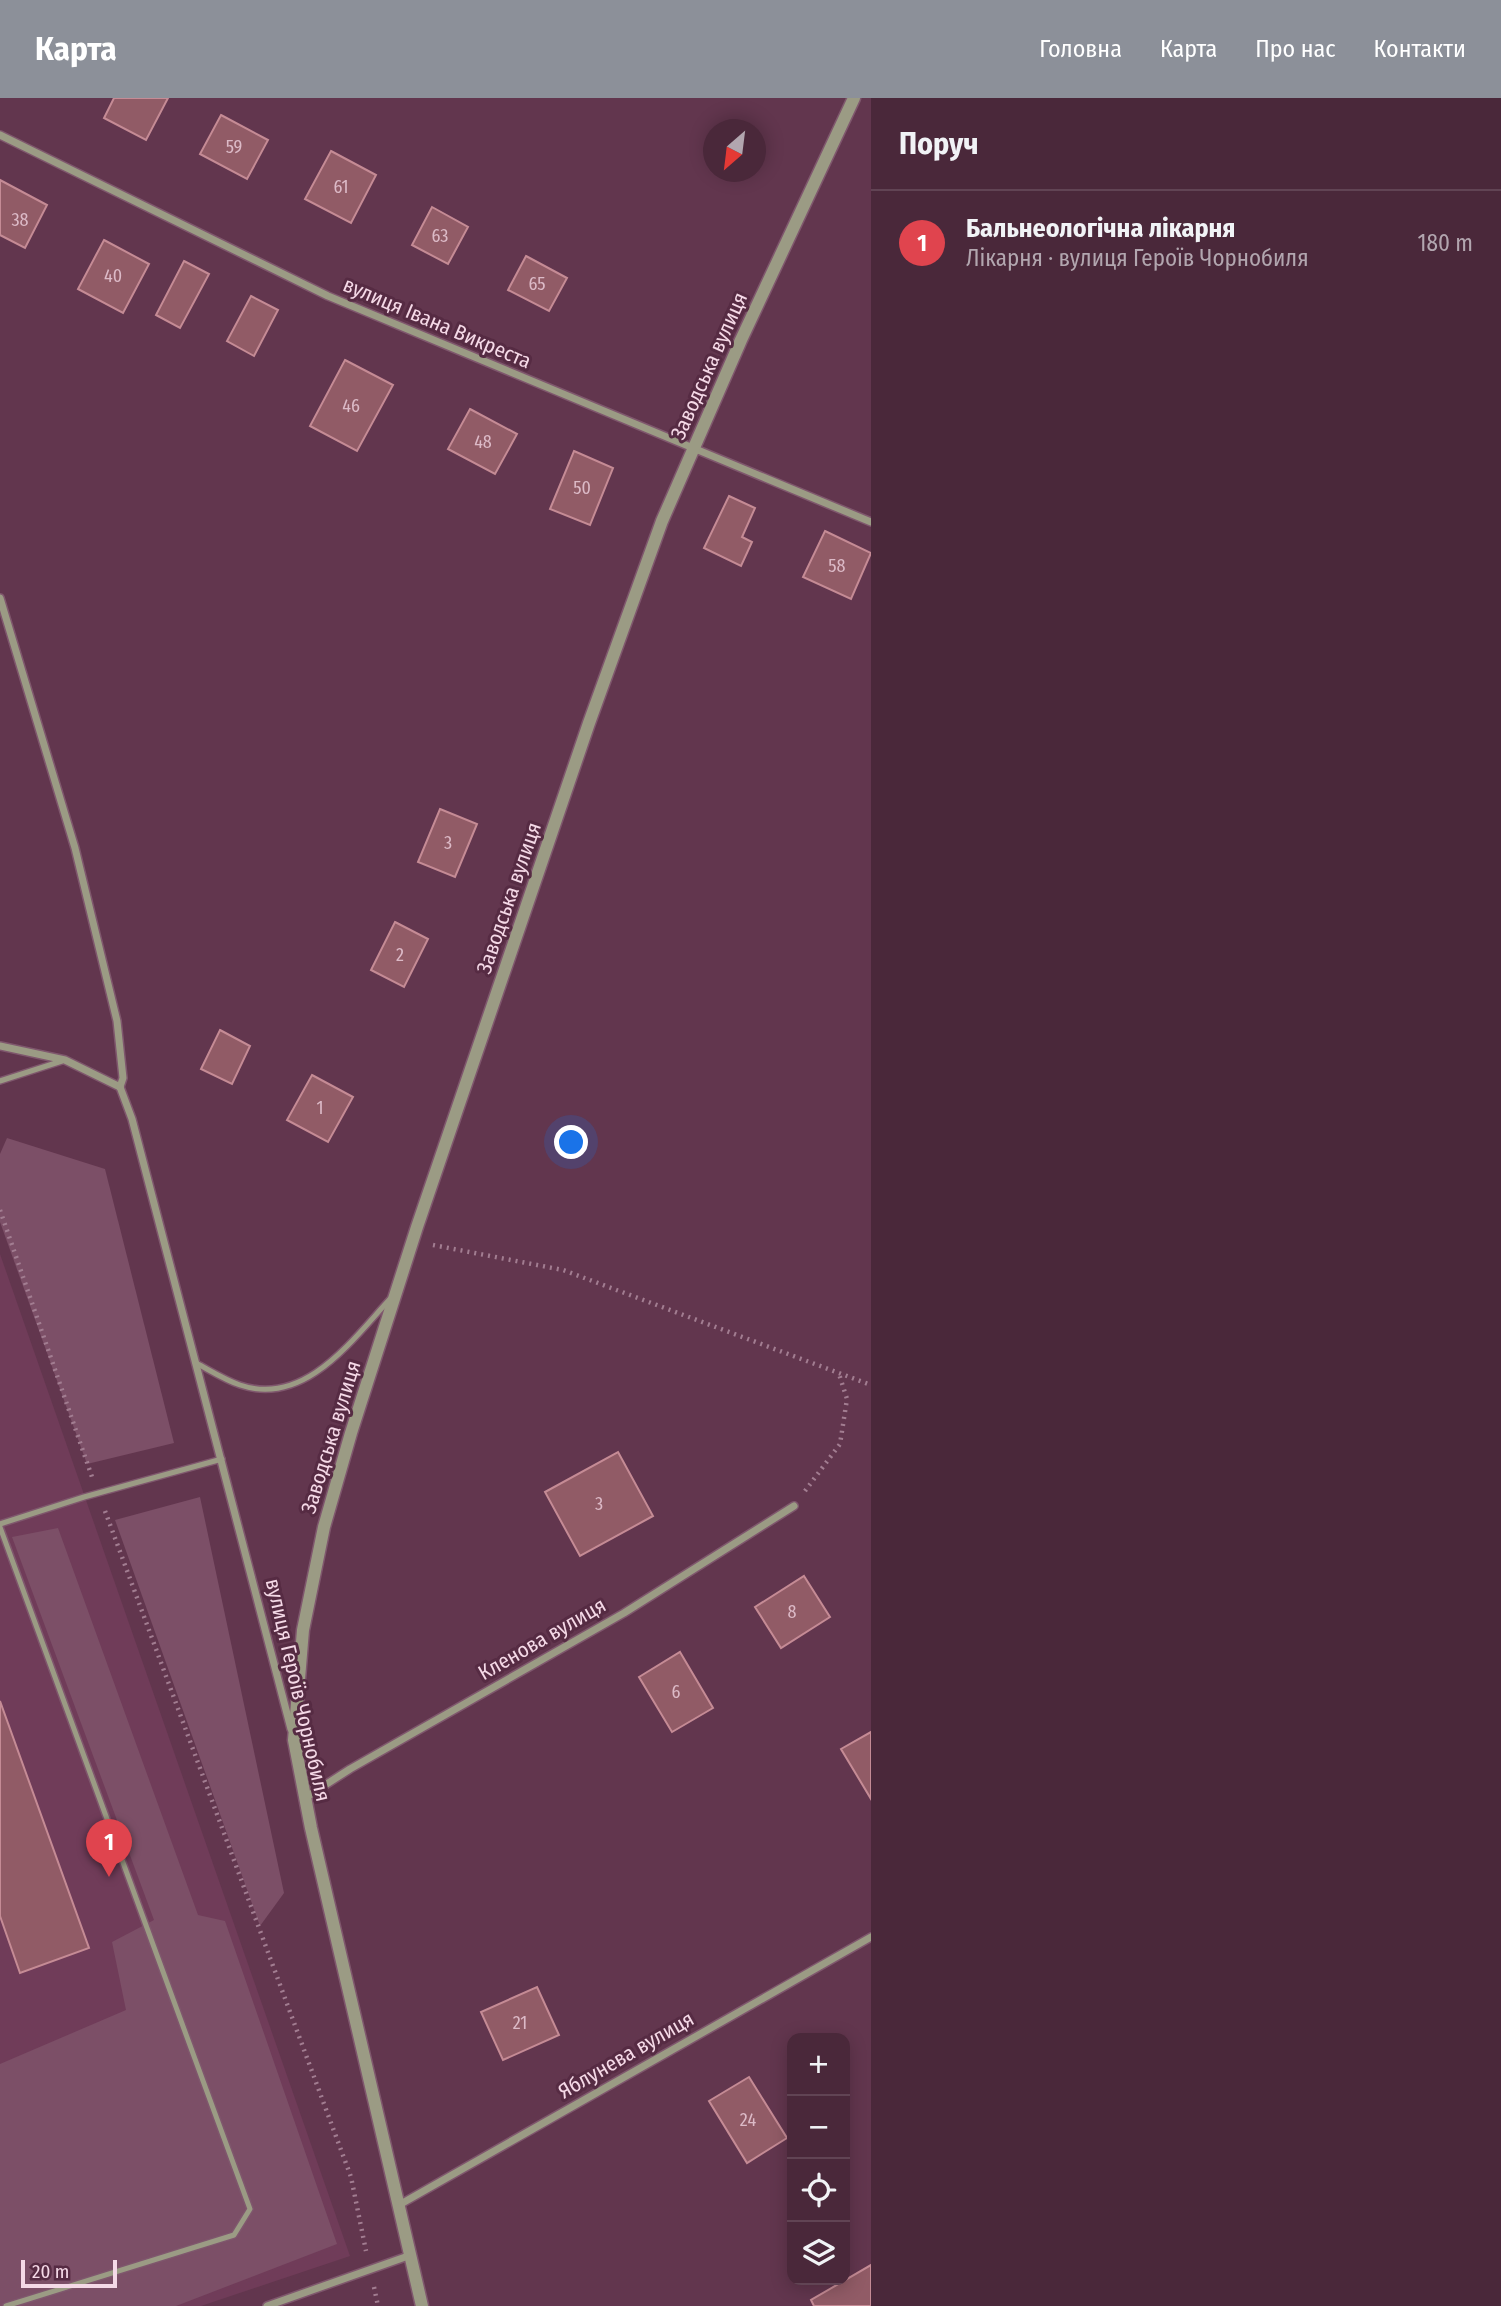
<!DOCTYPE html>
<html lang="uk">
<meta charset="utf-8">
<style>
body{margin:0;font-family:"Fira Sans Condensed",sans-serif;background:#513042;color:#f1f3f6}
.controls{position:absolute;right:21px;bottom:21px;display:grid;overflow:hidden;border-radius:14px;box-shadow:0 4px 18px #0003}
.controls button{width:63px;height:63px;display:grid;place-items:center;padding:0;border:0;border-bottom:2px solid #614454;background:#4a283a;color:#f1f3f6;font:35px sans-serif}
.compass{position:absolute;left:703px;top:21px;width:63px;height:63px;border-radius:50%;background:#4a283a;box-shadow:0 4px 18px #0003;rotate:208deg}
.scale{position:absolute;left:21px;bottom:18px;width:96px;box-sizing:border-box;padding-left:7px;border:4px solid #f5d9e7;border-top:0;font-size:19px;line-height:24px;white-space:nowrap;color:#f5d9e7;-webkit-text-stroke:5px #562b43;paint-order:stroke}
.you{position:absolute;left:572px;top:1045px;width:24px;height:24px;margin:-18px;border:5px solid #fff;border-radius:50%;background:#1a73e8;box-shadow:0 0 0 10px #1a73e833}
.badge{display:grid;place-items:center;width:46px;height:46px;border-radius:50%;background:#8c9099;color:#fff;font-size:23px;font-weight:700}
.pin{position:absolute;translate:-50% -58px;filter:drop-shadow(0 2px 4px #0008)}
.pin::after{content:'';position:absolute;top:37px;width:24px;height:21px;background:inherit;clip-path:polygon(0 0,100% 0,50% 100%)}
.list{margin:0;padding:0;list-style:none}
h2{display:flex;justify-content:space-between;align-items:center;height:91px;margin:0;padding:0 28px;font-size:30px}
h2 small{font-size:23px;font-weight:400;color:#b2a6af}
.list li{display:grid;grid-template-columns:46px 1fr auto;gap:21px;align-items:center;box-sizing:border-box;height:105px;padding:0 28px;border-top:2px solid #614454}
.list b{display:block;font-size:26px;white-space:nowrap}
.list p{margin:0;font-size:23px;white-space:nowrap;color:#b2a6af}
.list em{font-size:23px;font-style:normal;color:#b2a6af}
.icon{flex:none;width:38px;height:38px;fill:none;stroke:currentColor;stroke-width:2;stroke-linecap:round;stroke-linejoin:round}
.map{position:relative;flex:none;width:871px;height:2208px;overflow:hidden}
header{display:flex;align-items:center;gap:42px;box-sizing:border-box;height:98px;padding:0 35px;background:#8c9099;color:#fff}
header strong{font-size:33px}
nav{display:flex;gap:38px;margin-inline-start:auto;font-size:24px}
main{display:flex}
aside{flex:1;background:#4a283a}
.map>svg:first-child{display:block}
.built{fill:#703c59}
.green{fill:#7c4f67}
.building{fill:#915b66;stroke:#c58b95;stroke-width:2}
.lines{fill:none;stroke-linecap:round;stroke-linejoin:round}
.service-casing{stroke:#7f576d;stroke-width:8}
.minor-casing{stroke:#7f576d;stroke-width:10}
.tertiary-casing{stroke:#7f576d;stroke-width:15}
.path{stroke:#a27d91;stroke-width:4.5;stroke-dasharray:2 5;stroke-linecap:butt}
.service{stroke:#9b9b84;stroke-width:5}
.minor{stroke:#9b9b84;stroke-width:7}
.tertiary{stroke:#9b9b84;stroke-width:12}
.labels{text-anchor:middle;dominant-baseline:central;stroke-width:6;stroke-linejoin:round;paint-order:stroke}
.number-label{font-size:18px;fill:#dcbac7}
.street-label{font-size:21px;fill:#f5d9e7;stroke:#562b43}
</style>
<header>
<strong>Карта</strong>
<nav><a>Головна</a><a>Карта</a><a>Про нас</a><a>Контакти</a></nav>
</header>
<main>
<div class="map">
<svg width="871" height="2208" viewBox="0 0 871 2208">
<rect width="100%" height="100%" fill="#62364e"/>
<path class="built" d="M0 1156 350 2158 201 2208H0Z"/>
<g class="green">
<path d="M7 1040 105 1071 174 1345 87 1366 0 1124V1056Z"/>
<path d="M200 1399 284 1795 260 1828 115 1422Z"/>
<path d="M58 1430 198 1817 225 1823 337 2146 176 2208H0V1966L126 1912 112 1844 154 1822 12 1439Z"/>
</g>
<g class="building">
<path d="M114 0H168L146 42 104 20Z"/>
<path d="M221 17 268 42 247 81 200 56Z"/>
<path d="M331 53 376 77 351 125 305 101Z"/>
<path d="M0 82 47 107 25 150 0 137Z"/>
<path d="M432 109 468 129 448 166 412 147Z"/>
<path d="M104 142 149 166 123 215 78 191Z"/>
<path d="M526 158 567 180 549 213 508 192Z"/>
<path d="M184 163 209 176 180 230 156 217Z"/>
<path d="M251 198 278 212 254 258 227 243Z"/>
<path d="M345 262 393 287 357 353 310 328Z"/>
<path d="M470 311 517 336 495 376 448 351Z"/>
<path d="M574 353 613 370 590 427 550 411Z"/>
<path d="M729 398 755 410 742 439 752 444 741 468 704 450Z"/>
<path d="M825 433 871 455 851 501 803 479Z"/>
<path d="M440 711 477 726 455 779 418 764Z"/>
<path d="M395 824 428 841 404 889 371 872Z"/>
<path d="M220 932 250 948 232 986 201 971Z"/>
<path d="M312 977 353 999 328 1044 287 1022Z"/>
<path d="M618 1354 653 1418 580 1458 545 1394Z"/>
<path d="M804 1478 830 1519 781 1550 755 1509Z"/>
<path d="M680 1554 713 1610 672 1634 639 1579Z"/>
<path d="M0 1603 89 1850 20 1875 0 1818Z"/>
<path d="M871 1634V1701L841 1651Z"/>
<path d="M537 1889 559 1937 503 1962 481 1914Z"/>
<path d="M749 1979 787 2040 747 2065 709 2003Z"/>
<path d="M871 2167V2208H814L811 2202Z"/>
</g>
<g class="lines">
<g class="service-casing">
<g id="service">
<path d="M0 983 62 963"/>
<path d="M196 1265C211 1273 225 1282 240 1287 305 1309 352 1242 390 1201"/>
<path d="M0 1426 84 1399 222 1361"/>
<path d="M0 1429 250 2111 234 2137 6 2208"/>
</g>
</g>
<g class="minor-casing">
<g id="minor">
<path d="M0 37 328 198 871 424"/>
<path d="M0 500 75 750 117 923 123 980 120 989"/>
<path d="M0 948 65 962 120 989"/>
<path d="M120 989 132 1021 291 1631"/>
<path d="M305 1700 350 1671 624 1515 794 1408"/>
<path d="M399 2107 871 1839"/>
<path d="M267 2208 411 2157"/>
</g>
</g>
<g class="tertiary-casing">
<path id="tertiary" d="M422 2208 311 1730 294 1642 303 1532 324 1429 351 1335 417 1129 589 625 662 423 741 242 854 0"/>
</g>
<g class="path">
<path d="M0 1112 92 1379"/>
<path d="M433 1147 563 1172 871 1287"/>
<path d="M805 1393 840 1346 847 1301 839 1276"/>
<path d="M105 1413 351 2079 366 2153"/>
<path d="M374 2189 378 2208"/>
</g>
<use href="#service" class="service"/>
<use href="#minor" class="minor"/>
<use href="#tertiary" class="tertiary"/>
</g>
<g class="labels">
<g class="number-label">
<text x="234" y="49">59</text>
<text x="341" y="89">61</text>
<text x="20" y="122">38</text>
<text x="440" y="138">63</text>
<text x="113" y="178">40</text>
<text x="537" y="186">65</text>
<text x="351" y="308">46</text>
<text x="483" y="344">48</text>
<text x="582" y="390">50</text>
<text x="837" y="468">58</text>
<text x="448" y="745">3</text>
<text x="400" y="857">2</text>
<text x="320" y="1010">1</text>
<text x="599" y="1406">3</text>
<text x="792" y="1514">8</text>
<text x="676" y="1594">6</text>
<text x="520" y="1925">21</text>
<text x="748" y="2022">24</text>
</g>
<g class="street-label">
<text transform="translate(437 225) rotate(23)">вулиця Івана Викреста</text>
<text transform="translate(709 268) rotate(-66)">Заводська вулиця</text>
<text transform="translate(509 800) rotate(-71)">Заводська вулиця</text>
<text transform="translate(331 1339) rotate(-73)">Заводська вулиця</text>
<text transform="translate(542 1541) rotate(-30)">Кленова вулиця</text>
<text transform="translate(298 1592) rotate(77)">вулиця Героїв Чорнобиля</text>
<text transform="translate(626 1957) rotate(-30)">Яблунева вулиця</text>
</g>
</g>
</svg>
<div class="controls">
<button>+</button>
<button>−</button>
<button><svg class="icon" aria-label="locate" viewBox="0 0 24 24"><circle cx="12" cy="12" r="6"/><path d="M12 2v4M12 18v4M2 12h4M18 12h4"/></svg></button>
<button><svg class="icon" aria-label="layers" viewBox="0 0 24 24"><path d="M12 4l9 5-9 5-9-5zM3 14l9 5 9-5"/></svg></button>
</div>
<svg class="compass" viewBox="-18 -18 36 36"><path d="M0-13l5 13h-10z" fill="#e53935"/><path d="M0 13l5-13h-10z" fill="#b2a6af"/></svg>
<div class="scale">20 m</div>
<div class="you"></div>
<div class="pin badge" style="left:109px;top:1779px;background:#e0444e">1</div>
</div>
<aside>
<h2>Поруч<small></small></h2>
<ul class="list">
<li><span class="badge" style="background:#e0444e">1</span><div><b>Бальнеологічна лікарня</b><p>Лікарня · вулиця Героїв Чорнобиля</p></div><em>180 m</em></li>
</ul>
</aside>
</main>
